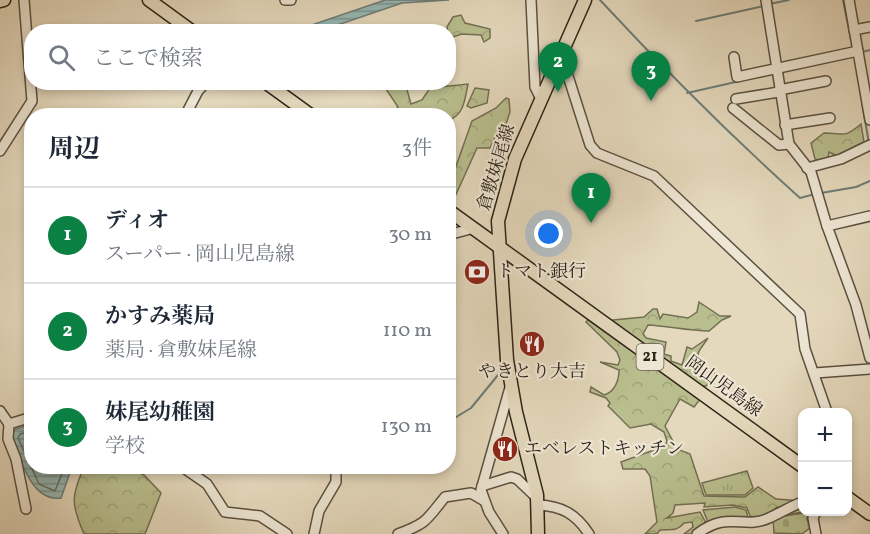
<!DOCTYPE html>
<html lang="ja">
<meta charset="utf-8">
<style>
body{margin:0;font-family:Vollkorn,"Noto Serif JP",serif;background:#f6f6f7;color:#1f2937}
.controls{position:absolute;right:18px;bottom:18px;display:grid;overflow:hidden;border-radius:12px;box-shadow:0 3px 9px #0003}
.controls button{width:54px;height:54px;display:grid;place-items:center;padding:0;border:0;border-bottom:2px solid #e0e1e3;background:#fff;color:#1f2937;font:30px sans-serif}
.you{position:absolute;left:549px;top:234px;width:21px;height:21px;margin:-15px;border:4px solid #fff;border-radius:50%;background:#1a73e8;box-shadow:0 0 0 9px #1a73e833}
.badge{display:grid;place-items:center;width:39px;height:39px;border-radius:50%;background:#0b8043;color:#fff;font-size:20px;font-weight:700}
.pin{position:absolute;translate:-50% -50px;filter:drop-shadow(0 2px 3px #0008)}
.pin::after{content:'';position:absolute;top:32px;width:21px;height:18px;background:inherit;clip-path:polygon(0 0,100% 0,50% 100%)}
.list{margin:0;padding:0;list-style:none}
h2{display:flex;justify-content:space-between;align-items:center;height:78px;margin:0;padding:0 24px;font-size:26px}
h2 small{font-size:20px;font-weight:400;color:#747a83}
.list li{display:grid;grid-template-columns:39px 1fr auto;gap:18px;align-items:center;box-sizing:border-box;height:96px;padding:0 24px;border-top:2px solid #e0e1e3}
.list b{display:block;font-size:22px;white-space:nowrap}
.list p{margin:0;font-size:20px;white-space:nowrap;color:#747a83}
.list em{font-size:20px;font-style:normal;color:#747a83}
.icon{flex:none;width:33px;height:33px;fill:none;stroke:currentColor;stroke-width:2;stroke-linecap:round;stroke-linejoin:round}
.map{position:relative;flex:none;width:870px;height:534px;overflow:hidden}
.search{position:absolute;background:#fff;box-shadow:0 3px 9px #0003;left:24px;top:24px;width:432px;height:66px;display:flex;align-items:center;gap:15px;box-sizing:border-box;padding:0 21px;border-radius:24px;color:#747a83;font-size:22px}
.panel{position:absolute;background:#fff;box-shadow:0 3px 9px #0003;left:24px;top:108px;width:432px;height:366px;border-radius:24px}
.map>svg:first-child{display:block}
.grass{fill:url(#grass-tufts);stroke:#737053;stroke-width:1.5}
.forest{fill:url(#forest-crowns);stroke:#737053;stroke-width:1.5}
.cemetery{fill:url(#cemetery-stones);stroke:#737053;stroke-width:1.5}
.water{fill:url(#water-rules);stroke:#6c7d77;stroke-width:1.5}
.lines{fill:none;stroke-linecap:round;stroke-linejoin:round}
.shore{stroke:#626e67;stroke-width:1.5}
.stream{stroke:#6c7d77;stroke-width:2}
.minor-casing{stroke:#5b5041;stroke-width:12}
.major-casing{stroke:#2d2218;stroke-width:15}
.minor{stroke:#eee6d4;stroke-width:9}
.major{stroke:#e5d9bd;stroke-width:12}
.labels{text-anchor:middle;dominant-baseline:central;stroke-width:4.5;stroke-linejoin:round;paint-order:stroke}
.shield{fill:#eee6d4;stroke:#675d50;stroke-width:1.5}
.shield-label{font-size:16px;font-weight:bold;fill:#2d2218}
.street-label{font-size:18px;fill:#2d2218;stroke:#eee6d4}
.poi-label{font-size:18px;fill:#2d2218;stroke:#eee6d4;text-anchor:start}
</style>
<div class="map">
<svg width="870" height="534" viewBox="0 0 870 534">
<defs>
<pattern id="grass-tufts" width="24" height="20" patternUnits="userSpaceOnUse" patternTransform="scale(1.5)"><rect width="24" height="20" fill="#b9be8e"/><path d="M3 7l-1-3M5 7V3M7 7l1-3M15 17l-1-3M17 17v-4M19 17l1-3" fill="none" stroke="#9fa37a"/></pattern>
<pattern id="forest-crowns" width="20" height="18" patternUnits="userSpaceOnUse" patternTransform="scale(1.5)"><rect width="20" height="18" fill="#b9be8e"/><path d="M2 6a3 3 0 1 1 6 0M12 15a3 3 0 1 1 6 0" fill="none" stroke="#9fa37a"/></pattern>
<pattern id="cemetery-stones" width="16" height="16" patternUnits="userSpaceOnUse" patternTransform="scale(1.5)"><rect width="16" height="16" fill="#b9be8e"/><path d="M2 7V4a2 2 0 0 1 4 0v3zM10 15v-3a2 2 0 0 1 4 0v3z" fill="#9fa37a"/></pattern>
<pattern id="water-rules" width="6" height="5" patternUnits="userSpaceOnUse" patternTransform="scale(1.5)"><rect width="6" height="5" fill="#96b9b6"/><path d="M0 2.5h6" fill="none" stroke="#7b9693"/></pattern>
</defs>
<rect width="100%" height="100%" fill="#e5d9bd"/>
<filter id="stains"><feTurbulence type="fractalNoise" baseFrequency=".00333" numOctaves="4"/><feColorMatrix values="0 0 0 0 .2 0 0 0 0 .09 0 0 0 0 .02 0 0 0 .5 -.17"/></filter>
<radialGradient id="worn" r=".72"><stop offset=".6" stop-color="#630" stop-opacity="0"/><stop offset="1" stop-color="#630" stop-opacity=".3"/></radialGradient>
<g class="grass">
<path d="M747 471 753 488 745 495H706L702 483Z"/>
<path d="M735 507 746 510 748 518 717 519 708 522 703 510Z"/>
</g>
<g class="forest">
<path d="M461 15 465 23 490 29V38L484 42 481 35 462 34 449 38 447 27 453 17Z"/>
<path d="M382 83 406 86 411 104 422 100 430 88 468 84C465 99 464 115 449 120L448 116 392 115 398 107Z"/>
<path d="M475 88 489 90 487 103 471 108 467 106Z"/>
<path d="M506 98 509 99 510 112 506 124 501 125 490 148H477L453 201H449V186L472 121 496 108Z"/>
<path d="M861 124 864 142 836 156 829 152 828 159 822 161 815 159 811 143 824 133C845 133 843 139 861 124Z"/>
<path d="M699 302 720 316H731L722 320 709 331C688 331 668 326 648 325L643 334 646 338 666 342 664 354 671 356V361L682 365 687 347 692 349 708 338 699 351 695 366 697 370 702 367 714 370 715 377 706 386H700L610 324 613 320 644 317 653 309H657L660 319 663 314 688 318 697 312Z"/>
<path d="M588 320 701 398 694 407 680 399 665 426 677 449 690 454 704 496 745 497 758 487 776 499 802 501 803 512 785 515 777 507C769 514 761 519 750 516L747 508 733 505 704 507 705 503 675 505 673 513 667 518 700 512 706 523 700 526 701 534H684L693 527 692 522 684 523C677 532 671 529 660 530L657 534H645L657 522 650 476 645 469H623L621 462 665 446 667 441 664 432 651 424 630 428 608 406 610 403 606 398 590 392 591 387 604 395C615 392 619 380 619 370L600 362 618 365 620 360 617 352 586 322Z"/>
<path d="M123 466 144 475 161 493 145 534H84C71 504 71 496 84 467Z"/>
</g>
<path class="cemetery" d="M809 512 807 519 811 527 802 534 774 533 773 518Z"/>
<g class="water">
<path d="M385 0H449L402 3 320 31H257L306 27Z"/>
<path d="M31 424 32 466 72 467 61 498C31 502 21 459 12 439L14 430Z"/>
</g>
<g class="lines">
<path class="shore" d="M32 431 20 434 18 438 39 484 55 491 65 466"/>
<g class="stream">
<path d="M600 0C664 69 730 135 800 198L815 194"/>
<path d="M843 0 851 40"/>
<path d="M769 4 789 0"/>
<path d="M696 21 764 6"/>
<path d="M862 52 870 50"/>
<path d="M860 90 869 144"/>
<path d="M687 93 740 81"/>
<path d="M821 193 856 187 870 181"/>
<path d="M448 422 471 408 498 375"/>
</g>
<g class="minor-casing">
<g id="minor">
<path d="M285 0H291"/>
<path d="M531 0 535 87 540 97"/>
<path d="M766 0 789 144 811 172 827 226"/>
<path d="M849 0 870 120"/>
<path d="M854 30 870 27"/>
<path d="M561 54 590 145 597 153 654 176 800 314 805 349 827 412"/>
<path d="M734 57 737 77 858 51"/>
<path d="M779 90 826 81"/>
<path d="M736 99 779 92"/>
<path d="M733 108 779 145 789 144"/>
<path d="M185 116 198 91 206 82"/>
<path d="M785 125 830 118"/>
<path d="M0 151 32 101 24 0"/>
<path d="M807 168 841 159 870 145"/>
<path d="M870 216 827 226 856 305 870 358"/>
<path d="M448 235 474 228"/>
<path d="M815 373 870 369"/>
<path d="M0 411 9 424 32 417"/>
<path d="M9 424 8 439 16 459 26 509"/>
<path d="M181 466 207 484 225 512 260 516 287 534"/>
<path d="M482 486 511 477 517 479 537 498"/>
<path d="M538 505C562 506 576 514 589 534"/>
<path d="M816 512 813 518 816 534"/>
<path d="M314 534 319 511 336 482V466"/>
<path d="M398 534C428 523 426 520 445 497L471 493 483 500"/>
<path d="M503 534 489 512 481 490 511 384"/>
<path d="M697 534C728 510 744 530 769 518 780 513 790 507 802 502"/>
</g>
</g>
<g class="major-casing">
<g id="major">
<path d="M149 0 193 32"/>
<path d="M0 1 4 0"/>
<path d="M265 82 312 116"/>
<path d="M448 210 802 466"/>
<path d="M848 498 870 514"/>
<path d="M538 534 537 495 516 412 507 360 498 221 515 159 585 0"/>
</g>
</g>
<use href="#minor" class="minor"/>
<use href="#major" class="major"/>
</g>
<defs>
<g id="bank-disc" transform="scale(1.35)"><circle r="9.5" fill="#8f2418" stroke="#eee6d4"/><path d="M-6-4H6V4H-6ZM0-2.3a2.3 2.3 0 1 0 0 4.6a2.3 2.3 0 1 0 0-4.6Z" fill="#fff"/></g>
<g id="restaurant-disc" transform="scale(1.35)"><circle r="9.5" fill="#8f2418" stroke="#eee6d4"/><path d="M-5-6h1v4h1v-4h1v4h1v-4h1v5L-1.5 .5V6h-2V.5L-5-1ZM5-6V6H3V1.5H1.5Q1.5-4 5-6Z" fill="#fff"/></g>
</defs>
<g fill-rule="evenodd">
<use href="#bank-disc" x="477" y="272"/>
<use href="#restaurant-disc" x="532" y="344"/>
<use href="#restaurant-disc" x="505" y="449"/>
</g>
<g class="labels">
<rect class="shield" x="636.5" y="344" width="27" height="26" rx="4.5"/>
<g class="shield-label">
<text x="650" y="357">21</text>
</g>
<g class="street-label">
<text transform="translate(497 168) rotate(-73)">倉敷妹尾線</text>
<text transform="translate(723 387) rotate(36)">岡山児島線</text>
</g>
<g class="poi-label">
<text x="496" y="272">トマト銀行</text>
<text x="532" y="372" text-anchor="middle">やきとり大吉</text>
<text x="524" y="449">エベレストキッチン</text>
</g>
</g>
<rect width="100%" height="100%" filter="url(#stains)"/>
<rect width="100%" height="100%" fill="url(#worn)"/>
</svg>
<div class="controls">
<button>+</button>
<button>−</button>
</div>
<div class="you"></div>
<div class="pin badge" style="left:591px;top:223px">1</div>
<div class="pin badge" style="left:558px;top:92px">2</div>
<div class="pin badge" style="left:651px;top:101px">3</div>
<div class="search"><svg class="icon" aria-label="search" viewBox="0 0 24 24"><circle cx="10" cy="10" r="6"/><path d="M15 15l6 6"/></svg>ここで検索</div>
<section class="panel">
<h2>周辺<small>3件</small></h2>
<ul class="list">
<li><span class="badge">1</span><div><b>ディオ</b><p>スーパー · 岡山児島線</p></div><em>30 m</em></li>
<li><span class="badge">2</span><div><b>かすみ薬局</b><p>薬局 · 倉敷妹尾線</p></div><em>110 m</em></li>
<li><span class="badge">3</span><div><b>妹尾幼稚園</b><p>学校</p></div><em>130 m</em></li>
</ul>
</section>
</div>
